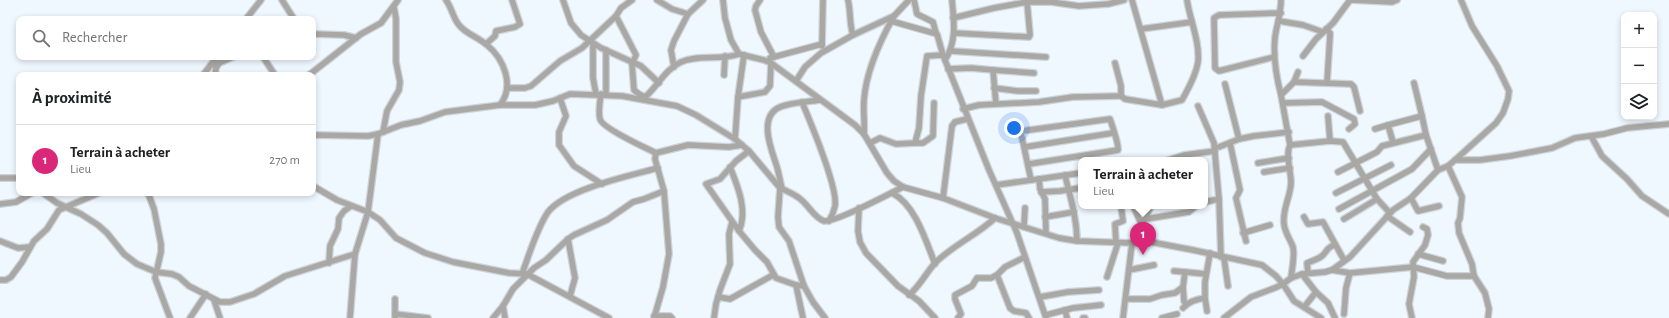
<!DOCTYPE html>
<html lang="fr">
<meta charset="utf-8">
<style>
body{margin:0;font-family:"Alegreya Sans",sans-serif;background:#f6f6f6;color:#202124}
.controls{position:absolute;right:12px;top:12px;display:grid;overflow:hidden;border-radius:8px;box-shadow:0 2px 6px #0003}
.controls button{width:36px;height:36px;display:grid;place-items:center;padding:0;border:0;border-bottom:1px solid #e0e0e0;background:#fff;color:#202124;font:20px sans-serif}
.you{position:absolute;left:1014px;top:128px;width:14px;height:14px;margin:-10px;border:3px solid #fff;border-radius:50%;background:#1a73e8;box-shadow:0 0 0 6px #1a73e833}
.badge{display:grid;place-items:center;width:26px;height:26px;border-radius:50%;background:#db2777;color:#fff;font-size:13px;font-weight:700}
.pin{position:absolute;translate:-50% -33px;filter:drop-shadow(0 1px 2px #0008)}
.pin::after{content:'';position:absolute;top:21px;width:14px;height:12px;background:inherit;clip-path:polygon(0 0,100% 0,50% 100%)}
.popup{position:absolute;left:1078px;top:157px;width:130px;height:52px;box-sizing:border-box;display:grid;place-content:center;border-radius:8px;background:#fff;filter:drop-shadow(0 1px 3px #0005);font-size:13px;white-space:nowrap;color:#757577}
.popup b{font-size:15px;color:#202124}
.popup::after{content:'';position:absolute;left:50%;top:100%;margin-left:-8px;border:8px solid transparent;border-top-color:#fff}
.list{margin:0;padding:0;list-style:none}
h2{display:flex;justify-content:space-between;align-items:center;height:52px;margin:0;padding:0 16px;font-size:17px}
h2 small{font-size:13px;font-weight:400;color:#757577}
.list li{display:grid;grid-template-columns:26px 1fr auto;gap:12px;align-items:center;box-sizing:border-box;height:72px;padding:0 16px;border-top:1px solid #e0e0e0}
.list b{display:block;font-size:15px;white-space:nowrap}
.list p{margin:0;font-size:13px;white-space:nowrap;color:#757577}
.list em{font-size:13px;font-style:normal;color:#757577}
.icon{flex:none;width:22px;height:22px;fill:none;stroke:currentColor;stroke-width:2;stroke-linecap:round;stroke-linejoin:round}
.map{position:relative;flex:none;width:1669px;height:318px;overflow:hidden}
.search{position:absolute;background:#fff;box-shadow:0 2px 6px #0003;left:16px;top:16px;width:300px;height:44px;display:flex;align-items:center;gap:10px;box-sizing:border-box;padding:0 14px;border-radius:8px;color:#757577;font-size:15px}
.panel{position:absolute;background:#fff;box-shadow:0 2px 6px #0003;left:16px;top:72px;width:300px;height:124px;border-radius:8px}
.map>svg:first-child{display:block}
.lines{fill:none;stroke-linecap:round;stroke-linejoin:round}
.minor-casing{stroke:#ccd3da;stroke-width:8}
.minor{stroke:#aaa8a4;stroke-width:5.5}
</style>
<div class="map">
<svg width="1669" height="318" viewBox="0 0 1669 318">
<rect width="100%" height="100%" fill="#f0f8ff"/>
<g class="lines">
<g class="minor-casing">
<g id="minor">
<path d="M282 0 294 19"/>
<path d="M446 0C452 8 453 18 459 25 466 34 478 37 487 45 504 59 515 86 500 105"/>
<path d="M563 0 571 23 581 35 601 48 641 66 659 83"/>
<path d="M657 0 672 9 688 14"/>
<path d="M723 0 725 18 731 40 739 54 764 60 771 63 855 125 864 134 887 173 894 181 903 187 943 198 995 218 1059 238 1077 241 1132 243 1135 239 1193 250 1262 265 1276 276 1283 284 1277 287 1251 297 1224 318"/>
<path d="M760 0 756 6 755 10 761 32 774 57"/>
<path d="M848 0C851 12 849 23 853 35"/>
<path d="M914 0 917 14 933 22 936 33"/>
<path d="M952 0C954 21 957 42 945 60L989 170 1017 233 1046 318"/>
<path d="M1132 0 1162 105"/>
<path d="M1281 0C1281 13 1277 24 1275 37 1273 57 1276 76 1281 95"/>
<path d="M1351 0 1392 2 1397 0"/>
<path d="M616 16 636 55 632 64 634 90 639 94 645 97"/>
<path d="M953 18 994 8 1027 2H1051L1079 6 1108 4 1124 0"/>
<path d="M246 19 261 0"/>
<path d="M891 21 937 34 943 55"/>
<path d="M1279 21 1303 25 1323 32"/>
<path d="M1141 29 1192 22"/>
<path d="M1326 29 1330 33V36L1327 83"/>
<path d="M954 33 1029 37 1030 35 1027 2"/>
<path d="M313 34 344 35 356 38"/>
<path d="M593 43V78L596 94"/>
<path d="M486 44 495 36 496 31 515 27 520 24 512 0"/>
<path d="M822 46 823 0"/>
<path d="M606 50V95"/>
<path d="M951 51 1046 57"/>
<path d="M1303 56 1316 39 1333 23 1350 0"/>
<path d="M263 57 275 75"/>
<path d="M1274 57 1219 71 1215 68 1214 18 1219 15 1281 13"/>
<path d="M770 58 822 44"/>
<path d="M219 63 233 57"/>
<path d="M1115 63 1121 86V96L1125 99 1162 105 1182 100C1188 89 1196 76 1198 62 1200 42 1190 20 1187 0"/>
<path d="M211 65 219 63 216 68 215 75"/>
<path d="M674 67 671 50 674 41 688 14 703 0"/>
<path d="M948 69 971 68 993 70"/>
<path d="M203 75 217 57"/>
<path d="M309 75 361 34 381 23 398 0"/>
<path d="M724 75 725 56"/>
<path d="M796 81 805 67 821 53 853 35 894 16 909 0"/>
<path d="M1294 82 1351 84 1354 87 1360 111"/>
<path d="M1414 83 1422 116"/>
<path d="M1225 84 1239 139"/>
<path d="M507 88H525L531 86 560 61 582 48 616 16 621 8 632 0"/>
<path d="M994 88 1018 91H1036"/>
<path d="M601 94C600 101 598 112 600 119 602 128 646 148 656 153"/>
<path d="M738 97 765 92 770 86 771 63"/>
<path d="M560 98 566 116 559 132V145L574 166 602 184"/>
<path d="M643 99C656 89 665 69 681 62 699 54 722 61 739 54"/>
<path d="M802 102C810 121 838 188 835 206 834 211 832 216 829 221"/>
<path d="M1283 103 1322 102 1354 119 1355 124 1349 129"/>
<path d="M996 104 993 70 1034 73"/>
<path d="M1198 106 1214 143 1219 199 1205 202"/>
<path d="M963 109 979 105 1039 102 1073 97 1121 96"/>
<path d="M1328 116 1330 141"/>
<path d="M1375 129 1388 125"/>
<path d="M383 132 387 111 399 90 400 82 396 62V19L394 7"/>
<path d="M864 134C865 123 863 111 864 100 866 71 880 41 894 16"/>
<path d="M313 135 368 136 378 134 401 125 420 121 445 112 500 105H535L553 101 570 94 622 96 677 106 696 115 735 139 749 151 780 188 778 217 779 227 789 241 804 286 813 302 825 318"/>
<path d="M1591 136 1602 156 1627 179 1642 196 1669 214"/>
<path d="M735 139 738 97 744 55"/>
<path d="M1393 142 1388 125 1422 116 1426 135"/>
<path d="M870 143 880 138 896 144 915 143 919 128 921 96 927 56 943 55 945 60"/>
<path d="M915 143H923L933 136 934 103"/>
<path d="M1230 143 1240 190 1236 198 1246 241"/>
<path d="M1290 145 1330 141 1343 142 1377 199 1390 213"/>
<path d="M1025 147 1113 133"/>
<path d="M1219 147 1239 139 1254 136 1289 132"/>
<path d="M749 151 736 161 720 179 706 184 739 231 755 250 767 262 776 278 796 285 804 286"/>
<path d="M1168 160 1184 155 1215 151"/>
<path d="M1455 160H1480L1510 156 1552 148 1575 138 1604 134 1627 128 1669 124"/>
<path d="M1258 163 1289 158"/>
<path d="M1029 164 1118 150C1119 145 1112 125 1110 119L1022 131 1021 133 1031 180"/>
<path d="M1448 166 1462 197 1460 218 1458 223 1459 233 1472 264 1474 276 1485 293 1489 309 1488 318"/>
<path d="M730 167C738 187 748 211 739 231"/>
<path d="M1264 172 1290 168"/>
<path d="M1338 172 1377 152 1382 146 1426 135 1438 170"/>
<path d="M1065 175C1070 197 1077 218 1077 241"/>
<path d="M0 178H19"/>
<path d="M1039 179 1040 189 1045 199 1046 233"/>
<path d="M996 185 1081 173"/>
<path d="M313 186 337 200 368 212 380 220 396 238 425 253 453 262 509 273 527 274 609 318"/>
<path d="M780 188C787 191 794 194 799 198 808 204 814 218 824 221 835 223 891 193 903 187"/>
<path d="M782 188C780 181 779 174 777 167 772 151 757 117 780 107 792 102 807 102 820 100"/>
<path d="M1041 192 1060 191 1080 188 1081 186"/>
<path d="M43 193 57 203 81 214 98 225 107 233 124 254 137 264 156 272 172 274 179 277 189 286 220 302H230L254 294 285 276 355 254 368 212 378 134"/>
<path d="M148 193 154 209 161 244V252L155 278 170 318"/>
<path d="M892 193C915 204 926 241 935 264"/>
<path d="M1336 193 1391 165"/>
<path d="M943 198 952 126 955 122 967 119"/>
<path d="M1411 198 1418 211 1439 206"/>
<path d="M1219 199 1221 257"/>
<path d="M0 204 16 202 32 193"/>
<path d="M1133 206 1142 225"/>
<path d="M859 208 858 231 860 242 866 253 898 286 919 301 935 318"/>
<path d="M1339 209 1412 169 1431 149"/>
<path d="M1387 216 1410 232"/>
<path d="M1045 217 1074 212"/>
<path d="M1304 217 1308 224 1323 222 1344 260"/>
<path d="M1146 219 1189 212 1196 206"/>
<path d="M1344 219 1377 199"/>
<path d="M1024 226 1025 208"/>
<path d="M1243 233 1270 225"/>
<path d="M568 239 575 278 570 296"/>
<path d="M1135 239 1151 206"/>
<path d="M0 241 18 248 30 247"/>
<path d="M1116 243 1115 224 1123 221 1121 206"/>
<path d="M1418 254 1443 261"/>
<path d="M1224 258 1228 286"/>
<path d="M329 263 330 246 338 229 339 218 344 211 351 206"/>
<path d="M1129 270 1154 265"/>
<path d="M1332 270 1350 273 1413 267 1447 276H1474"/>
<path d="M1174 271 1185 272"/>
<path d="M1308 273 1307 263C1312 261 1318 259 1322 256 1327 252 1326 248 1334 245"/>
<path d="M522 274C529 255 537 228 548 212 566 189 629 176 658 168"/>
<path d="M1302 274 1316 292 1328 303 1335 318"/>
<path d="M997 275 1010 308 1014 311 1026 313 1029 318"/>
<path d="M1107 277 1118 243"/>
<path d="M1291 278C1292 268 1295 256 1293 247 1290 239 1285 233 1284 224 1282 209 1291 196 1291 182 1291 171 1285 155 1290 145L1281 95 1294 82 1298 72"/>
<path d="M0 280H6L11 277 22 262 34 241 47 229 59 210 99 193"/>
<path d="M796 285 803 318"/>
<path d="M1183 287 1184 301 1186 304"/>
<path d="M909 295C920 286 926 273 935 263 953 245 977 235 995 218"/>
<path d="M718 297 730 299 773 275"/>
<path d="M1040 297 1068 292 1099 290"/>
<path d="M1205 298 1207 311"/>
<path d="M395 299V318"/>
<path d="M1126 299H1150L1162 295 1175 293 1183 287 1185 272 1206 274"/>
<path d="M214 300 220 318"/>
<path d="M503 306 505 318"/>
<path d="M1305 306 1316 292"/>
<path d="M1183 308C1188 302 1197 299 1205 298V282L1210 253"/>
<path d="M1065 310 1067 318"/>
<path d="M395 314 428 318"/>
<path d="M1344 314 1346 288 1350 273"/>
<path d="M1046 315 1073 308 1101 305"/>
<path d="M654 316H670L672 318"/>
<path d="M190 318 206 294"/>
<path d="M350 318 355 254"/>
<path d="M493 318 503 306 513 289 534 268 546 260 568 239 574 235 607 220 633 202 644 199 664 191"/>
<path d="M654 318 663 287 669 254 664 191 655 159 656 153 688 145 729 147 742 145"/>
<path d="M714 318 716 304 720 290 730 264 729 234 732 222"/>
<path d="M958 318 961 314 955 299V295L972 286 977 278H991L997 275 1005 267 1025 257"/>
<path d="M1083 318H1085"/>
<path d="M1123 318 1132 243"/>
<path d="M1162 318 1177 314"/>
<path d="M1321 318 1294 301 1283 284 1291 278 1302 274 1325 272 1332 270 1350 257 1393 210 1411 198 1438 170 1448 166 1455 160 1496 123 1503 113 1508 99 1509 91 1497 66 1472 26 1461 0"/>
<path d="M1412 318 1409 304 1414 277 1413 262 1425 245 1428 235 1427 229 1423 227"/>
</g>
</g>
<use href="#minor" class="minor"/>
</g>
</svg>
<div class="controls">
<button>+</button>
<button>−</button>
<button><svg class="icon" aria-label="layers" viewBox="0 0 24 24"><path d="M12 4l9 5-9 5-9-5zM3 14l9 5 9-5"/></svg></button>
</div>
<div class="you"></div>
<div class="pin badge" style="left:1143px;top:255px">1</div>
<div class="popup"><b>Terrain à acheter</b>Lieu</div>
<div class="search"><svg class="icon" aria-label="search" viewBox="0 0 24 24"><circle cx="10" cy="10" r="6"/><path d="M15 15l6 6"/></svg>Rechercher</div>
<section class="panel">
<h2>À proximité<small></small></h2>
<ul class="list">
<li><span class="badge">1</span><div><b>Terrain à acheter</b><p>Lieu</p></div><em>270 m</em></li>
</ul>
</section>
</div>
